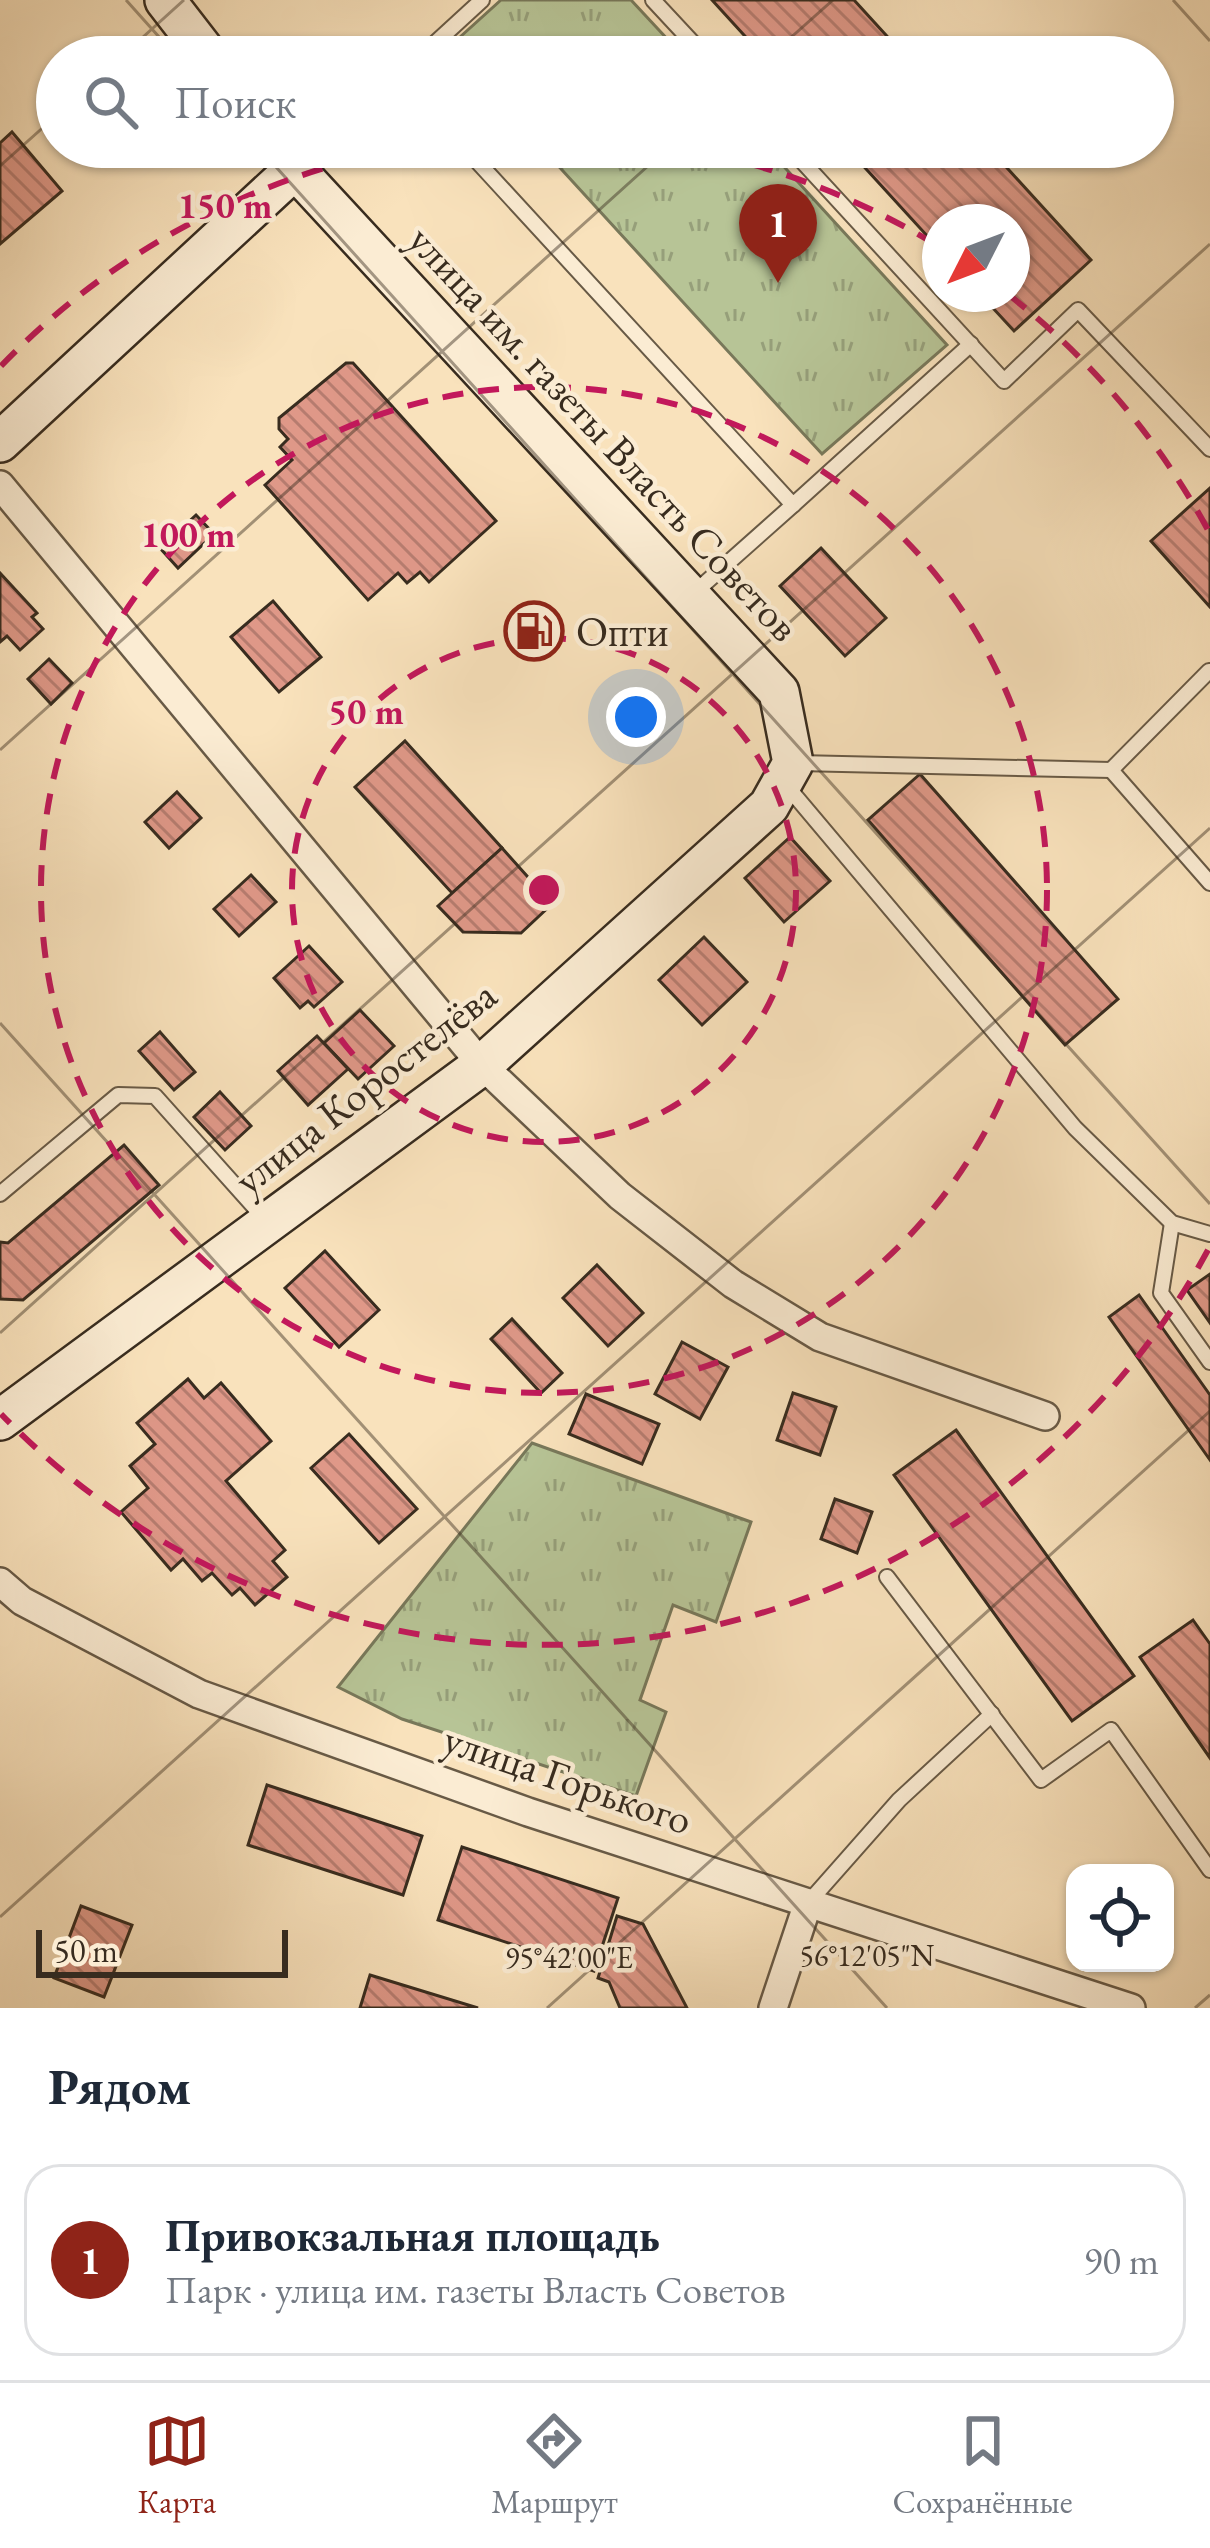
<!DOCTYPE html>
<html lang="ru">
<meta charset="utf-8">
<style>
body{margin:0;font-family:"EB Garamond",serif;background:#f2f2f3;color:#1f2937}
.controls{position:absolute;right:36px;bottom:36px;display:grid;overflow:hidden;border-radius:24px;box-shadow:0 3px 9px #0004}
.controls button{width:108px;height:108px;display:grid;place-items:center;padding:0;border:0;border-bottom:3px solid #e0e1e3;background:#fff;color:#1f2937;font:60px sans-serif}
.compass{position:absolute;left:922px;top:204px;width:108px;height:108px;border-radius:50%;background:#fff;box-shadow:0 3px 9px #0004;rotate:228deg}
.scale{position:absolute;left:36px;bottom:30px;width:252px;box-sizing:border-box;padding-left:12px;border:6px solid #382c1f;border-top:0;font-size:33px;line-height:42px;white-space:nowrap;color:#382c1f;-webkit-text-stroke:9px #fbecd3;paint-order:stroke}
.you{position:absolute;left:636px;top:717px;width:42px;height:42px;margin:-30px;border:9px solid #fff;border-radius:50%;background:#1a73e8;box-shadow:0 0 0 18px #1a73e833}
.badge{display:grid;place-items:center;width:78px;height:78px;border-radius:50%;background:#8f2418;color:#fff;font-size:39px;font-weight:700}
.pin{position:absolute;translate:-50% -99px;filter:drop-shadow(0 3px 6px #0008)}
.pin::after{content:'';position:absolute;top:63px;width:42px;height:36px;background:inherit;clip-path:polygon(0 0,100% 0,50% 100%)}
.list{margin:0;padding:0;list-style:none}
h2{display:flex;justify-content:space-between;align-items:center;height:156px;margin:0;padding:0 48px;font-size:51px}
h2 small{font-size:39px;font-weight:400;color:#747a83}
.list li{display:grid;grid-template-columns:78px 1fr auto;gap:36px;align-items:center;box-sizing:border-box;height:192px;margin:0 24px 24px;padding:0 24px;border:3px solid #e0e1e3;border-radius:36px}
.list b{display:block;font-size:45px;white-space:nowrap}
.list p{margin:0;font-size:39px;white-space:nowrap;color:#747a83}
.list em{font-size:39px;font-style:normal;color:#747a83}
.icon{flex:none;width:66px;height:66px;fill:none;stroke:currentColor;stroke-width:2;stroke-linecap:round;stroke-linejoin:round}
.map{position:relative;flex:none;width:1210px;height:2008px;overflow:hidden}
.search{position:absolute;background:#fff;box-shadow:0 3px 9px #0004;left:36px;right:36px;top:36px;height:132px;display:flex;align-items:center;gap:30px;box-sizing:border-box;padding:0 42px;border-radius:66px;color:#747a83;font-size:45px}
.sheet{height:372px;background:#fff}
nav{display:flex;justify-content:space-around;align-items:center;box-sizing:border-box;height:168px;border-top:3px solid #e0e1e3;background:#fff;font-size:33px;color:#747a83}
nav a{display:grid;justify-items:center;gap:6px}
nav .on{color:#8f2418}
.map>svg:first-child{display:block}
.grass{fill:url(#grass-tufts);stroke:#78785a;stroke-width:3}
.building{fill:url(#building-back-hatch);stroke:#382c1f;stroke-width:3}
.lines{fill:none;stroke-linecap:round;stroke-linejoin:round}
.lane-casing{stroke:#685a46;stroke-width:18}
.street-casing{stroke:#685a46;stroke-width:32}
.secondary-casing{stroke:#382c1f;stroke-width:44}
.lane{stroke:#fbecd3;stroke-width:14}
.street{stroke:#fbecd3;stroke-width:27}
.secondary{stroke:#fbecd3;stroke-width:39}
.ticks{fill:none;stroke:#382c1f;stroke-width:3;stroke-opacity:0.45}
.ring{fill:none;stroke:#c2185b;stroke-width:6;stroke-dasharray:21 15}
.labels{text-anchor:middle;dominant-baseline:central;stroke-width:9;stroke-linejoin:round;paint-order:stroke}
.street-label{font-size:42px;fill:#382c1f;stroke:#fbecd3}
.poi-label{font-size:42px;fill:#382c1f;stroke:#fbecd3;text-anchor:start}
.ticks-label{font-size:30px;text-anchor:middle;fill:#382c1f;stroke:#fbecd3;stroke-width:9;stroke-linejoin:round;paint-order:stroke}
.centre{fill:#c2185b;stroke:#fbecd3;stroke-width:6}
.ring-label{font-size:36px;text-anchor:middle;font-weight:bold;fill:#c2185b;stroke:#fbecd3;stroke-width:9;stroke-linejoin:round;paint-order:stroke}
</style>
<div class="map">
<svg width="1210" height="2008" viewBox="0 0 1210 2008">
<defs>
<pattern id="grass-tufts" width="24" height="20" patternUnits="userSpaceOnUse" patternTransform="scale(3)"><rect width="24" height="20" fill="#b7c496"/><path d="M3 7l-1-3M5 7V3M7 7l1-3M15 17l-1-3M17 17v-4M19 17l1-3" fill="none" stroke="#969f7a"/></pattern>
<pattern id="building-back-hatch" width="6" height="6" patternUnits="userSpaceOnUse" patternTransform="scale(3)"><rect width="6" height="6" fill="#df9888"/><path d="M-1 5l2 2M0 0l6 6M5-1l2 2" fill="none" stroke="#b67c6f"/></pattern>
</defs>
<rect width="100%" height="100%" fill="#f9e2bc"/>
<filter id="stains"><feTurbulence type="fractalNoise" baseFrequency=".00167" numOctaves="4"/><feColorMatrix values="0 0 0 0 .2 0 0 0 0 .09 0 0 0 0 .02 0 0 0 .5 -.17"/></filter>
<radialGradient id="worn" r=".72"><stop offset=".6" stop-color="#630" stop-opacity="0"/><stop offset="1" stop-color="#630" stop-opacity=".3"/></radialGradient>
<g class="grass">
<path d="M501 0H631L684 57H458L449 47Z"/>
<path d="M541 147H766L947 345 822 454Z"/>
<path d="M532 1443 751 1522 716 1622 673 1605 640 1700 666 1712 636 1796 402 1719 338 1687Z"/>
</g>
<g class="building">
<path d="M712 0H854L906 57H764Z"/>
<path d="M12 132 62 191 0 244V143Z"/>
<path d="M846 147H988L1091 260 1014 331 980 294H1012V222H940V250Z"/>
<path d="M346 363H353L496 521 429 582 420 572 407 583 398 573 368 600 265 485 292 460 280 447 288 439 279 429V418Z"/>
<path d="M1210 488V607L1151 541Z"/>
<path d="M196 515 214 534 178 568 160 548Z"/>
<path d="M821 548 886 618 845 656 780 586Z"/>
<path d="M0 573 37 613 32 617 43 629 20 650 7 636 0 642Z"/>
<path d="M273 601 321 657 279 692 231 637Z"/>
<path d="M538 606 559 629 529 657 508 634Z"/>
<path d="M49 659 72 683 51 704 28 679Z"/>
<path d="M405 741 502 848 452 893 355 787Z"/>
<path d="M920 774 1118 999 1065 1045 868 820Z"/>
<path d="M177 792 201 818 169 848 145 822Z"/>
<path d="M790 837 830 881 784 922 745 878Z"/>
<path d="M502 848 552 904 521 933 463 932 438 906Z"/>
<path d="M251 875 276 902 239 936 214 909Z"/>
<path d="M704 937 747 982 702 1025 659 980Z"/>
<path d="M309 946 342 982 314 1007 308 1001 300 1008 274 978Z"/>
<path d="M360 1010 394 1046 358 1079 324 1043Z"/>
<path d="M160 1032 195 1072 174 1090 139 1051Z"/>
<path d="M317 1036 348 1069 308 1105 278 1071Z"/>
<path d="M220 1092 251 1126 225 1150 194 1117Z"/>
<path d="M124 1145 159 1185 23 1300 0 1299V1242L8 1243Z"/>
<path d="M325 1251 379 1310 339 1347 285 1288Z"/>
<path d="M597 1265 643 1313 608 1346 563 1298Z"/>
<path d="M1210 1274V1323L1187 1290Z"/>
<path d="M1139 1295 1210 1395V1460L1109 1317Z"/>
<path d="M512 1319 562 1373 541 1393 491 1339Z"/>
<path d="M682 1342 728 1367 700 1419 655 1394Z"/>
<path d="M188 1379 204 1398 221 1383 271 1441 226 1481 285 1550 273 1561 287 1577 255 1605 240 1588 232 1595 212 1573 202 1581 183 1559 171 1570 121 1512 148 1488 130 1466 155 1444 137 1423Z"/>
<path d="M793 1393 836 1407 820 1455 777 1440Z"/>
<path d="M586 1394 659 1424 642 1464 569 1434Z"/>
<path d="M956 1430 1134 1676 1072 1721 894 1475Z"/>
<path d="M349 1434 417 1509 379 1543 311 1468Z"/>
<path d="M835 1499 872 1512 857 1553 821 1539Z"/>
<path d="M1193 1620 1210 1644V1758L1140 1657Z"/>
<path d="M267 1785 422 1836 403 1895 248 1845Z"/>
<path d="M462 1847 618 1898 594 1971 438 1920Z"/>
<path d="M81 1906 132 1925 104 1997 54 1978Z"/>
<path d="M617 1916 643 1924 687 2008H620L609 1982 598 1978Z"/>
<path d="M370 1975 478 2008H360Z"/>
</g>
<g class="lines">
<g class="lane-casing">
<g id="lane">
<path d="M653 0 706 57"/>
<path d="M420 57 482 0"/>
<path d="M464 147 793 505 971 344"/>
<path d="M789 147 1004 381 1078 310 1210 449"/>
<path d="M296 167 319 147"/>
<path d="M694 593 793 505"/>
<path d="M798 763 1111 770 1209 671"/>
<path d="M1111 770 1210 883"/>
<path d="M786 785 1075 1128 1172 1223 1210 1234"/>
<path d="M0 1194 118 1095 155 1096 265 1219"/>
<path d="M1172 1223 1161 1293 1210 1362"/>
<path d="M887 1577 1041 1780 1111 1730 1210 1870"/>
<path d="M808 1903 899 1800 992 1714"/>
</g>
</g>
<g class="street-casing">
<g id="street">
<path d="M0 485 482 1065 620 1196 733 1284 820 1337 1045 1416"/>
<path d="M0 1582 22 1601 199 1694 528 1812 1131 2008"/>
<path d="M773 2008 808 1903"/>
</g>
</g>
<g class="secondary-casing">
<g id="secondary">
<path d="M165 0 209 57"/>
<path d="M0 442 295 169"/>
<path d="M0 1420 482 1065 769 806 793 763 779 692 295 169 278 147"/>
</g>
</g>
<use href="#lane" class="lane"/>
<use href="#street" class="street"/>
<use href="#secondary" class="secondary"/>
</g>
<path class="ticks" d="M126 0 177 57M1173 0 1210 41M121 57 184 0M769 57 833 0M258 147 1210 1204M0 166 57 115M0 750 669 147M0 1023 887 2008M0 1333 1210 244M0 1917 1210 828M547 2008 1210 1411M1195 2008 1210 1995"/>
<g class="ring">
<circle cx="544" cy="890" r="252"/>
<circle cx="544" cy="890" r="503"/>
<path d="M1208 1250A755 755 0 0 1 1 1414M1 366A755 755 0 0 1 406 148M682 148A755 755 0 0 1 938 246M1009 295A755 755 0 0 1 1208 530"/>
</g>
<defs>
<g id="fuel-ring" transform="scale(3)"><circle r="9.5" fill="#fbecd3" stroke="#8f2418" stroke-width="1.5"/><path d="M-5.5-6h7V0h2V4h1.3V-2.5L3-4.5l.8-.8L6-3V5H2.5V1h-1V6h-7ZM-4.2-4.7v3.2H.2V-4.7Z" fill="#8f2418"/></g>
</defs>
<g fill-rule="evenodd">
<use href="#fuel-ring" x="534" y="631"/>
</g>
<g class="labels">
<g class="street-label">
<text transform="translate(604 433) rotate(47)">улица им. газеты Власть Советов</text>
<text transform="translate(365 1087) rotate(-38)">улица Коростелёва</text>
<text transform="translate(568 1779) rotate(19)">улица Горького</text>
</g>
<g class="poi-label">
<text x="576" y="631">Опти</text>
</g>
</g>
<g class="ticks-label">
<text x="867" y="1966">56°12'05"N</text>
<text x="569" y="1968">95°42'00"E</text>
</g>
<circle cx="544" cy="890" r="18" class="centre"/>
<g class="ring-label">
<text x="225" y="218">150 m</text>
<text x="188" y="547">100 m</text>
<text x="366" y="724">50 m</text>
</g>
<rect width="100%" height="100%" filter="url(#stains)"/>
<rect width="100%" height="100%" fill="url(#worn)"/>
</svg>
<div class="controls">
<button><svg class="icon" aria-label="locate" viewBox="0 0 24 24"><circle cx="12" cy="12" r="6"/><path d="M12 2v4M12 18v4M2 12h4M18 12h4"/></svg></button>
</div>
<svg class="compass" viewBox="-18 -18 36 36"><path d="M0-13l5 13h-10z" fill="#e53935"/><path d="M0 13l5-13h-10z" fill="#747a83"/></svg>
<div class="scale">50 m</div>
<div class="you"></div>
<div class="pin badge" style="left:778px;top:283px">1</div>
<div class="search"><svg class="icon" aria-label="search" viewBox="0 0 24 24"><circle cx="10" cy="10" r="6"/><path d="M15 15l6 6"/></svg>Поиск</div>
</div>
<section class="sheet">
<h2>Рядом<small></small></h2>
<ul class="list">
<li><span class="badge">1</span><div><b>Привокзальная площадь</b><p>Парк · улица им. газеты Власть Советов</p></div><em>90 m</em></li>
</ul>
</section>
<nav>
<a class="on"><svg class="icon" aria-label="map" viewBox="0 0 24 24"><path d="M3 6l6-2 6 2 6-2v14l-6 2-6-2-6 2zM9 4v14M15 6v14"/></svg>Карта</a>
<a><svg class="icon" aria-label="directions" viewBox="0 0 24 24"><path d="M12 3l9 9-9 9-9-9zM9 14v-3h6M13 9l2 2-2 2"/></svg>Маршрут</a>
<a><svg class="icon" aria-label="saved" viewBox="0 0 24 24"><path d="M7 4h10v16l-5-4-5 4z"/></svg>Сохранённые</a>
</nav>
